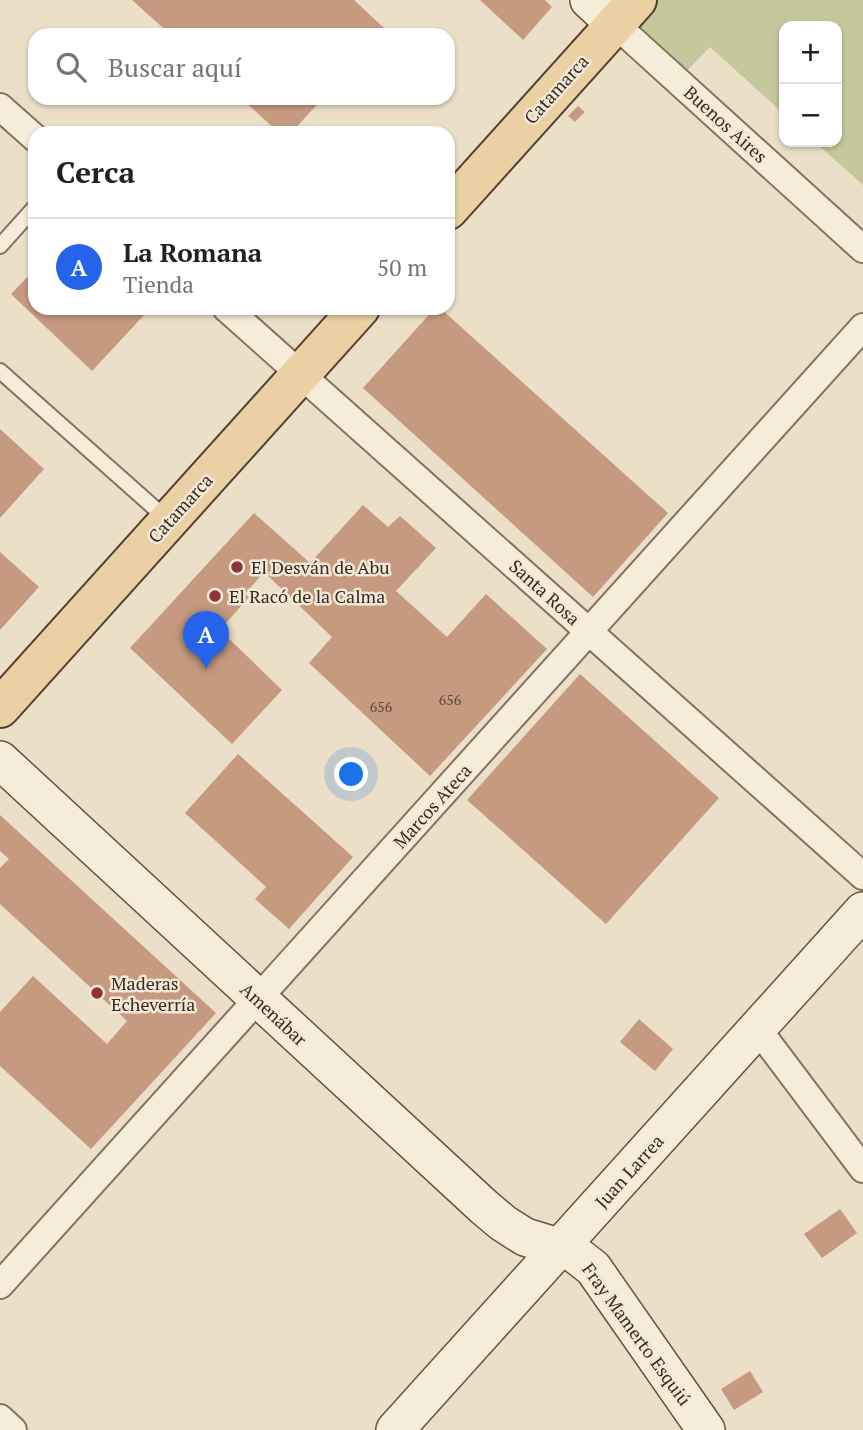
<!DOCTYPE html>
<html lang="es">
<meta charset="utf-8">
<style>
body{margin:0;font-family:"PT Serif",serif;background:#f6f6f6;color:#202124}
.controls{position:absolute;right:21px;top:21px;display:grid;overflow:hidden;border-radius:14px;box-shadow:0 2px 5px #0004}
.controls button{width:63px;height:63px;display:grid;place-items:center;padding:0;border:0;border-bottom:2px solid #e0e0e0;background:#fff;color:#202124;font:35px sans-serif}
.you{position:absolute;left:352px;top:775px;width:24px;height:24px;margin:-18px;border:5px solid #fff;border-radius:50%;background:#1a73e8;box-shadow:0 0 0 10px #1a73e833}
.badge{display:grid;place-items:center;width:46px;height:46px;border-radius:50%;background:#2563eb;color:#fff;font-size:23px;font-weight:700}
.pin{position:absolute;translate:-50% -58px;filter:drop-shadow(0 2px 4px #0008)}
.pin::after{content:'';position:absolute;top:37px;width:24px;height:21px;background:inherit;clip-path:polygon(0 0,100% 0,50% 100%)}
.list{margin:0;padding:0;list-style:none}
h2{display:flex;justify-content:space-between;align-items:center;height:91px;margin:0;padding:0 28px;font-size:30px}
h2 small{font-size:23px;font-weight:400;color:#757577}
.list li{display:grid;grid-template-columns:46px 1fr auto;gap:21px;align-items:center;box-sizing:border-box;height:98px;padding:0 28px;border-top:2px solid #e0e0e0}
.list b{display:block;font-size:26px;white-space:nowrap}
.list p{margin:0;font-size:23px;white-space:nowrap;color:#757577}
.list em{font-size:23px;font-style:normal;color:#757577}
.icon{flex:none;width:38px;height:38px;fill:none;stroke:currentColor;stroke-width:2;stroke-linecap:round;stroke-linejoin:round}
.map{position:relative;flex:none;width:863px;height:1430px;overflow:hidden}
.search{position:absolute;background:#fff;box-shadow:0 2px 5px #0004;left:28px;top:28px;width:427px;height:77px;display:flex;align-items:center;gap:18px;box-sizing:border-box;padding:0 24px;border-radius:21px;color:#757577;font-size:26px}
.panel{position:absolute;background:#fff;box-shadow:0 2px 5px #0004;left:28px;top:126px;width:427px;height:189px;border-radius:21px}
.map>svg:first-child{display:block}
.green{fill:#c5c89c}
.building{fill:#c59a81}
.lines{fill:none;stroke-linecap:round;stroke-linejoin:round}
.lane-casing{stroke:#85715e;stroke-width:18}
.street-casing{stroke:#85715e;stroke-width:30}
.secondary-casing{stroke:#675241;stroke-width:40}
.primary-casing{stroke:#534032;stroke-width:42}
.lane{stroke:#f6ecda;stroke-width:14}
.street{stroke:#f6ecda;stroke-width:26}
.secondary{stroke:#f6ecda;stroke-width:37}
.primary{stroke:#ead1a3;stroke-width:38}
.poi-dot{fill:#8f3338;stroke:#f3e9d6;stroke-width:2.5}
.labels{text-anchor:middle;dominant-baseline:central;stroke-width:5;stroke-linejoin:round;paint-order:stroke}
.number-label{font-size:14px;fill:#5a4639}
.street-label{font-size:18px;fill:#372a21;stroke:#f3e9d6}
.poi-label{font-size:18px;fill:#372a21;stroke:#f3e9d6;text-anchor:start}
</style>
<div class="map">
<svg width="863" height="1430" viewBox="0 0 863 1430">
<rect width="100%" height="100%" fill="#ebdfc7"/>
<path class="green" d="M589 0H863V185L815 142H837V26H784V114L710 47 678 80Z"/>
<g class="building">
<path d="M132 0H354L385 29 379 35H171Z"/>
<path d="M480 0H545L552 7 523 40Z"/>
<path d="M241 98H323L291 133H279Z"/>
<path d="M578 106 585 112 575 122 568 116Z"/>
<path d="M35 269V308H139L145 314 92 371 11 294Z"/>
<path d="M435 308H440L668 513 593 597 363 388Z"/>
<path d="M0 429 44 469 0 518Z"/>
<path d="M363 505 388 527 400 516 436 548 396 591 447 637 486 594 547 649 430 776 309 663 332 637 264 572 245 594 249 597 220 630 282 690 232 744 130 648 254 513 310 563Z"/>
<path d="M0 552 39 587 0 630Z"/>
<path d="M580 674 719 798 606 924 467 800Z"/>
<path d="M238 754 353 857 289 929 255 899 266 887 185 813Z"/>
<path d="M0 815 216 1013 91 1149 0 1066V1012L33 976 107 1044 127 1021 0 904V868L9 859 0 851Z"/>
<path d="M639 1019 673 1049 655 1071 620 1042Z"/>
<path d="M840 1209 857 1233 822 1258 804 1234Z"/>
<path d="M750 1371 763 1392 734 1410 721 1389Z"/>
</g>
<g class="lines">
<g class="lane-casing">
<g id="lane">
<path d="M0 246 35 207"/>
<path d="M0 371 168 520"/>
</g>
</g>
<g class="street-casing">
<g id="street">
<path d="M615 24 863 249"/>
<path d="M0 107 35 138"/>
<path d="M226 308 863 876"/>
<path d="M757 1028 863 1169"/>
<path d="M0 1285 863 327"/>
<path d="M0 1418 13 1430"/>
</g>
</g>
<g class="secondary-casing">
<g id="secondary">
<path d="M589 0 615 24"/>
<path d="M0 760 484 1207 503 1223 525 1237 571 1251 593 1268 706 1430"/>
<path d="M395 1430 863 911"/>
</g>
</g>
<g class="primary-casing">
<g id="primary">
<path d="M448 210 637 0"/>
<path d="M0 708 360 308"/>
</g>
</g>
<use href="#lane" class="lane"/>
<use href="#street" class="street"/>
<use href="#secondary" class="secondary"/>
<use href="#primary" class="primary"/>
</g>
<g class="poi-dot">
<circle cx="237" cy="567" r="7"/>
<circle cx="215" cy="596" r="7"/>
<circle cx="97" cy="993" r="7"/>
</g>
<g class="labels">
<g class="number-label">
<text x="450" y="699">656</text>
<text x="381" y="706">656</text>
</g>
<g class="street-label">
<text transform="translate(556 89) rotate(-48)">Catamarca</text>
<text transform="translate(726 124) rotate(42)">Buenos Aires</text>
<text transform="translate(180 508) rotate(-48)">Catamarca</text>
<text transform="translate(545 592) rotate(42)">Santa Rosa</text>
<text transform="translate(432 806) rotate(-48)">Marcos Ateca</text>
<text transform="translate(274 1014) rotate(43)">Amenábar</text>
<text transform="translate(629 1171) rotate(-48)">Juan Larrea</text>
<text transform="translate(637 1334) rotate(54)">Fray Mamerto Esquiú</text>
</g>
<g class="poi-label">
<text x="251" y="567">El Desván de Abu</text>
<text x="229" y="596">El Racó de la Calma</text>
<text x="111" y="983">Maderas<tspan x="111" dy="21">Echeverría</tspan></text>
</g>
</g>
</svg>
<div class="controls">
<button>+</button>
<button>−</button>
</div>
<div class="you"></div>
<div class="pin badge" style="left:206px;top:669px">A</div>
<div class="search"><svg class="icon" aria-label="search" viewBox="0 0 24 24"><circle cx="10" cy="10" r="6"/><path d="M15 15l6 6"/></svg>Buscar aquí</div>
<section class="panel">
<h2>Cerca<small></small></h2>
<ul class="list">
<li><span class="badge">A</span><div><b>La Romana</b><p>Tienda</p></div><em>50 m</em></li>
</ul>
</section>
</div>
